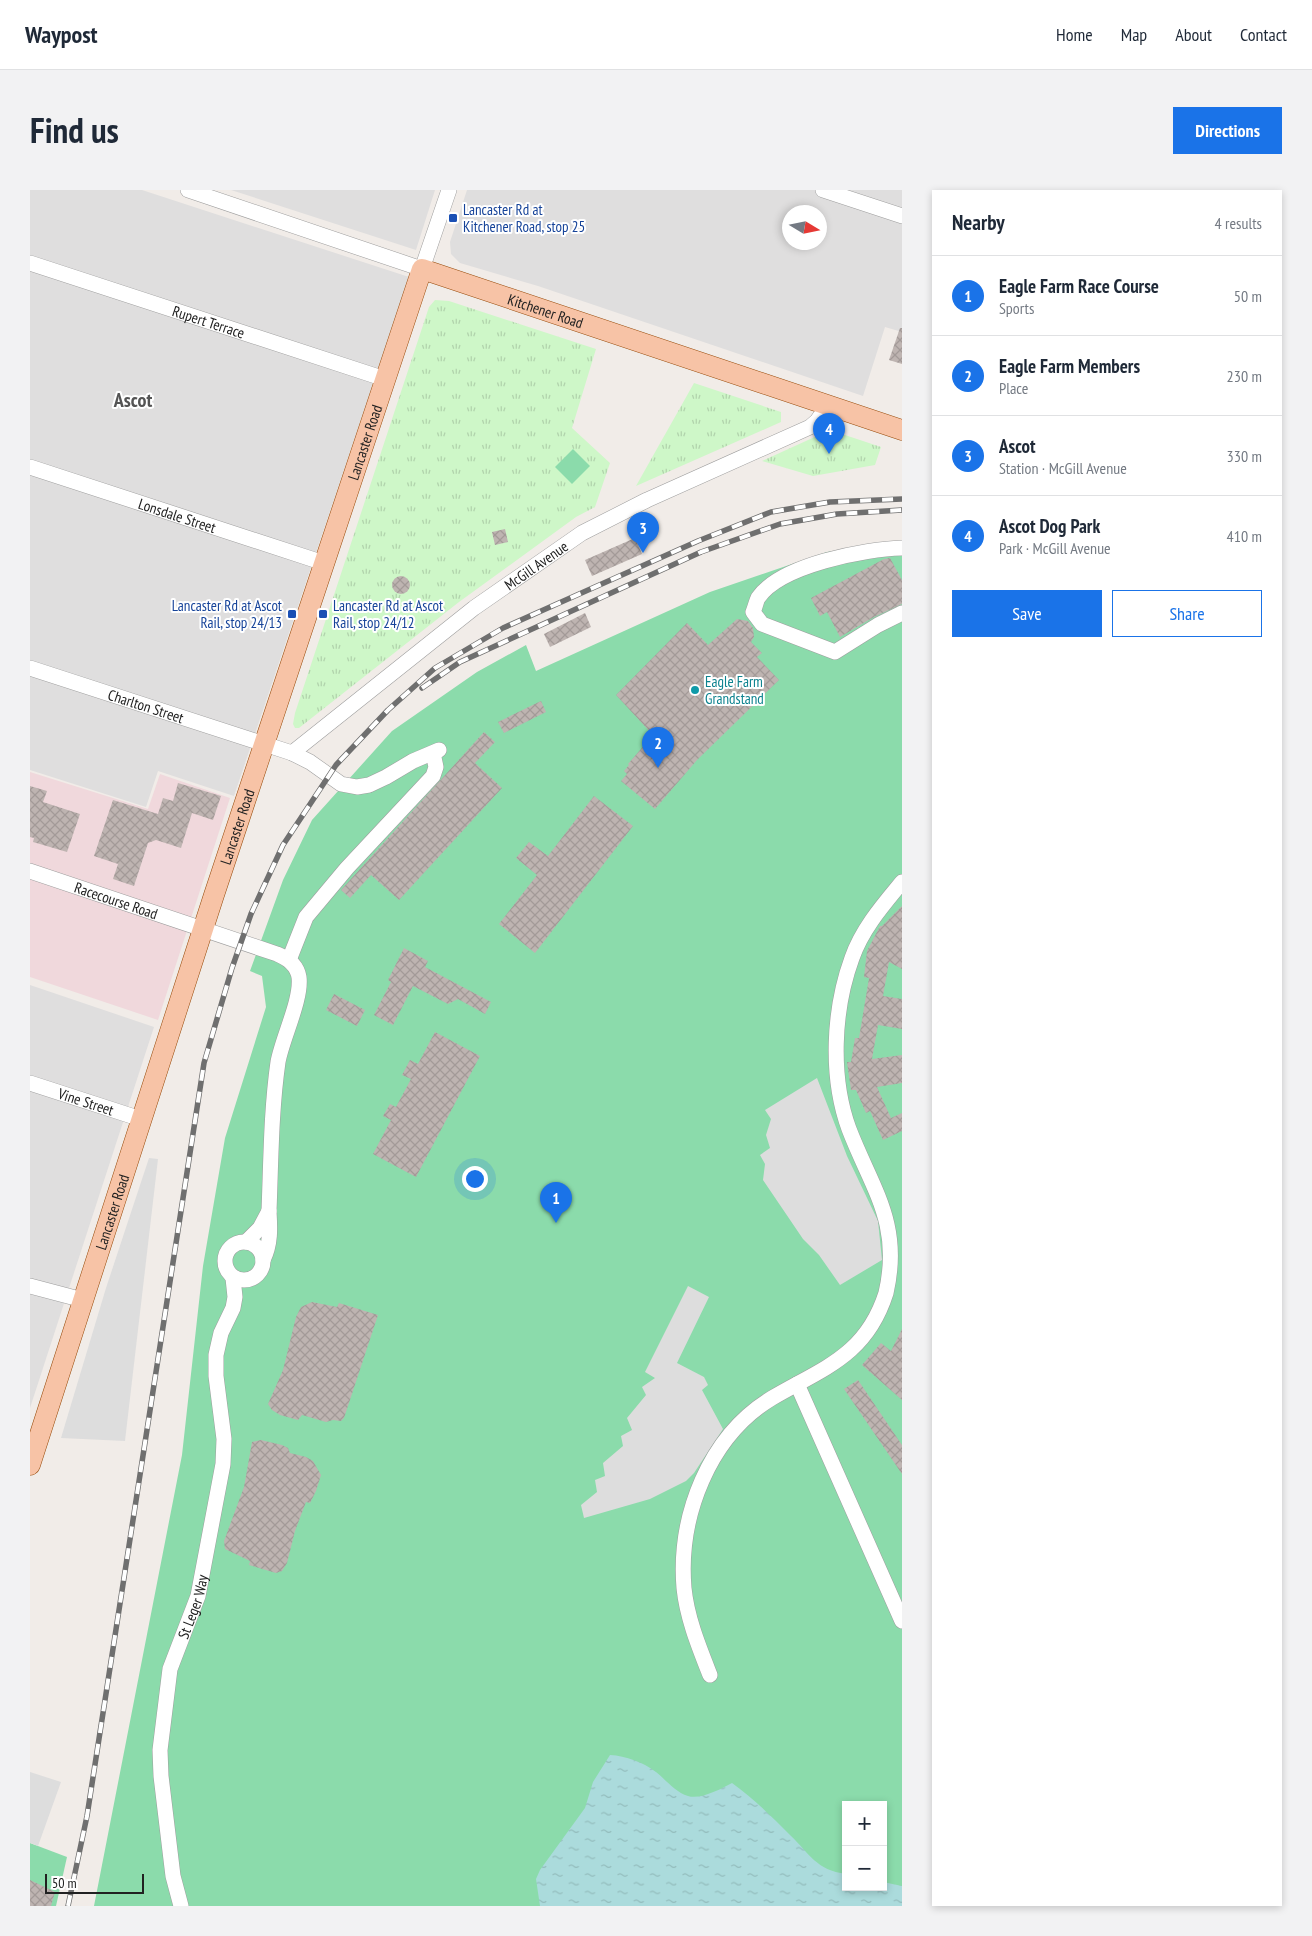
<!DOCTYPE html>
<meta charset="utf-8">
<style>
body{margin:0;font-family:"PT Sans Narrow",sans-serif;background:#f2f2f3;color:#1f2937}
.controls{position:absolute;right:15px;bottom:15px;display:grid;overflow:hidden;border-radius:0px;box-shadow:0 2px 8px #0003}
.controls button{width:45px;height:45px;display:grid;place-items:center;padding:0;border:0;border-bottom:1px solid #e0e1e3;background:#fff;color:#1f2937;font:25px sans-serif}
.compass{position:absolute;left:752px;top:15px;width:45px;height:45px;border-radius:50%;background:#fff;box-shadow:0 2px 8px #0003;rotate:100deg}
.scale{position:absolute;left:15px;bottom:12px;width:99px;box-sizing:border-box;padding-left:5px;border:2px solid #212121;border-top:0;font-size:14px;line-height:18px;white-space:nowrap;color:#212121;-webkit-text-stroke:4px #fff;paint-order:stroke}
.you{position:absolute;left:444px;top:988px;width:18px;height:18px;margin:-12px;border:4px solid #fff;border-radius:50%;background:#1a73e8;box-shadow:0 0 0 8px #1a73e833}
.badge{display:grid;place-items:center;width:32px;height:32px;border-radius:50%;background:#1a73e8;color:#fff;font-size:16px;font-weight:700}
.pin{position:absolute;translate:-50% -41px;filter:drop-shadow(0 1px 2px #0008)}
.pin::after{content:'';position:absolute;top:26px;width:18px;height:15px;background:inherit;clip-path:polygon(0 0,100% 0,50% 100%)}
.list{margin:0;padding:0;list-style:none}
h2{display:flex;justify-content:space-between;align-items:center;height:65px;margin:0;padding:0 20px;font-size:21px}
h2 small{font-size:16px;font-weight:400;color:#747a83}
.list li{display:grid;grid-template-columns:32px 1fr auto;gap:15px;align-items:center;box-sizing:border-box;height:80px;padding:0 20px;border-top:1px solid #e0e1e3}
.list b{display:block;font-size:19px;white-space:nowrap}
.list p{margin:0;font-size:16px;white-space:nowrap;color:#747a83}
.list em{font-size:16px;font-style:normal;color:#747a83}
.actions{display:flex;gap:10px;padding:15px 20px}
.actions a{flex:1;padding:11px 0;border:1px solid #1a73e8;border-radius:0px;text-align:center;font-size:18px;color:#1a73e8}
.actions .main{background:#1a73e8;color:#fff}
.map{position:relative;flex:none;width:872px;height:1716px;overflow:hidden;border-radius:0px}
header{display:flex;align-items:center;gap:30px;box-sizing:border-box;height:70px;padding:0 25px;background:#fff;border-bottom:1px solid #e0e1e3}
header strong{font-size:24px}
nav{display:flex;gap:28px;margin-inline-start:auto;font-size:18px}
.intro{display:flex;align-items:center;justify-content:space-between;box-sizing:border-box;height:120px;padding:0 30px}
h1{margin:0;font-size:35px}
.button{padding:12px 22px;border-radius:0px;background:#1a73e8;color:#fff;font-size:18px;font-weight:700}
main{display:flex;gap:30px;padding:0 30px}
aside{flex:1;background:#fff;border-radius:0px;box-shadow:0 2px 8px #0003}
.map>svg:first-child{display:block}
.residential{fill:#dfdede;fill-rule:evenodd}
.commercial{fill:#f0d8dc}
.park{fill:url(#park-tufts)}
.pitch{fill:#8bdbab;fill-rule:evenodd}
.parking{fill:#ddd}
.water{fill:url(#water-ripples)}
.building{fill:url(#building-cross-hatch)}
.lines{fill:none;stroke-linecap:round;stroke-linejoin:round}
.minor-casing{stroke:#9e9e9e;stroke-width:16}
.major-casing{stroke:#964908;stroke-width:21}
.minor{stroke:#fff;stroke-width:15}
.major{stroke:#f7c3a6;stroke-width:20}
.rail-casing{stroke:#6f6f6f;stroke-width:5.5}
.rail{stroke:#fff;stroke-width:4;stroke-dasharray:11;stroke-linecap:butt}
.transit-dot{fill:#1a4fb4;stroke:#fff;stroke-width:2}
.culture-dot{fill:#0f9aa8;stroke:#fff;stroke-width:2}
.labels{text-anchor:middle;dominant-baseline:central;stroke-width:4;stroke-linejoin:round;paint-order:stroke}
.transit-label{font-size:15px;fill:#164399;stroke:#fff;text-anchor:start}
.street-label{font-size:15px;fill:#212121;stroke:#fff}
.culture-label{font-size:15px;fill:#0d838f;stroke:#fff;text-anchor:start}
.district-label{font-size:20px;font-weight:bold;fill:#545454;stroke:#fff}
</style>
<header>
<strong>Waypost</strong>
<nav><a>Home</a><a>Map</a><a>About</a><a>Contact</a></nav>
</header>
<div class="intro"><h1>Find us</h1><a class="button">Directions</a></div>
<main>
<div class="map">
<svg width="872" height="1716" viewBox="0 0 872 1716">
<defs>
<pattern id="park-tufts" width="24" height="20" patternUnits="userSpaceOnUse" patternTransform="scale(1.25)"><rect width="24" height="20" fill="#cef7c8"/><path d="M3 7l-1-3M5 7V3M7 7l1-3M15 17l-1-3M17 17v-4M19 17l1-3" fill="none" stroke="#b1d3ac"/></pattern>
<pattern id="water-ripples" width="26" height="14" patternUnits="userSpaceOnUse" patternTransform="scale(1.25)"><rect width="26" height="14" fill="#abdbdc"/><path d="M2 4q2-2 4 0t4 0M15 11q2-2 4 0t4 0" fill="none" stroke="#93bcbc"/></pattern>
<pattern id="building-cross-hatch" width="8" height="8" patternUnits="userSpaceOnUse" patternTransform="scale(1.25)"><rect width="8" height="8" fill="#beb4b1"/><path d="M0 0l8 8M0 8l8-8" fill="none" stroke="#a39a98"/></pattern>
</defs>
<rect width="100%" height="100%" fill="#f1ece8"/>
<g class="residential">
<path d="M0 0H112L379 87 204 606 128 581 116 617 0 580Z"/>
<path d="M201 0H405L386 60Z"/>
<path d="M437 0H872V142L855 137 833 206 508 96 430 73 421 64 420 52ZM759 22H789V52H759Z"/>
<path d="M0 795 124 837 0 1218Z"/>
</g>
<path class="commercial" d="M0 582 118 619 130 584 200 608 128 830 0 787Z"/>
<g class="park">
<path d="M405 110 419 111 566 159 542 238 580 273 565 317 546 327 429 412 269 538H265L263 534 265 523 399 117Z"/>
<path d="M664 193 751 222V232L606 296Z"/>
<path d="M800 240 851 257 845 275 783 286 732 271Z"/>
</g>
<g class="pitch">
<path d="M543 259 560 276 542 294 525 277Z"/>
<path d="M872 351V1716H64L152 1265 173 1076 195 948 236 817 232 786 220 781 253 690 282 630 362 541 447 482 496 455 506 481 680 402 797 362ZM816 1615H853V1697H816Z"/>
<path d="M0 1653 37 1667 26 1716H0Z"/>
</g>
<g class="parking">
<path d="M787 888 817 966 848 1031 852 1070 810 1095 789 1065 773 1049 733 990 735 974 730 965 740 958 736 945 741 929 735 920Z"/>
<path d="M119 968 128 969 95 1251 31 1248 76 1098Z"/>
<path d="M658 1096 679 1107 647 1173 674 1187 678 1195 672 1200 693 1239 664 1283 656 1291 620 1309 554 1328 551 1315 567 1302 565 1290 575 1286 573 1273 593 1256 591 1246 602 1240 597 1228 616 1205 612 1197 625 1188 615 1182Z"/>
<path d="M0 1582 31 1592 8 1656 0 1653Z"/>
</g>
<path class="water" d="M580 1565C596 1566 613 1572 626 1582 636 1590 645 1602 658 1606 670 1610 691 1599 702 1593 723 1608 742 1627 760 1645 780 1664 786 1680 816 1684V1697H853V1692L872 1696V1716H510L506 1689 510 1680 555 1618 563 1592Z"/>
<g class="building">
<path d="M870 138H872V174L859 170Z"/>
<path d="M475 339 478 352 465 355 462 342Z"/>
<path d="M605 348 612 364 562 386 555 370Z"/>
<path d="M860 368 872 390V414L844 427 810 447 797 422 790 426 781 408 854 369Z"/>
<circle cx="371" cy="395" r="9"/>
<path d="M555 423 561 437 520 457 514 444Z"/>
<path d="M707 429 718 431 723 438 724 447 721 452 732 463 727 467 749 490 667 570 625 619 591 591 597 584 594 581 599 575 598 574 623 545 586 505 657 433 678 455Z"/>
<path d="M511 511 516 522 474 543 468 532Z"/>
<path d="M454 542 465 552 445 573 472 598 369 710 341 685 320 708 311 700Z"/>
<path d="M148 593 191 606 183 630 162 623 151 658 126 650 118 653 104 696 83 689 88 674 64 666 83 610 128 624 133 608 143 611Z"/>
<path d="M0 596 17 601 13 612 50 624 37 662 3 652 4 648 0 647Z"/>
<path d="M564 606 603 636 505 763 469 734 507 685 486 668 499 652 518 666Z"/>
<path d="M872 716V779L859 772 853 806 872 809V839L848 835 842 869 872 865V893L847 897 861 928 872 923V941L853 950 840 921 836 923 826 900H821L817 872H821L825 848H829L839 788 834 787 837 761 850 736H852Z"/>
<path d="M374 758 398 771 395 777 461 812 455 824 428 809 418 814 383 796 363 835 344 825 361 792 358 790Z"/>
<path d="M304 804 335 820 327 836 296 820Z"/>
<path d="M405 842 450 866 386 987 343 964 361 930 353 926 360 914 366 917 381 889 372 885 380 870 388 874Z"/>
<path d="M282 1112 307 1117 309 1113 348 1125 314 1228 311 1231 303 1230 296 1232 272 1225 268 1230 250 1225 242 1220 238 1214 253 1180 266 1127 271 1117Z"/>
<path d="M872 1139V1210L832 1175 851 1153 861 1161Z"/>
<path d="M828 1190 872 1255V1284L814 1199Z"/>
<path d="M231 1250 252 1255 258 1258 260 1263 276 1267 283 1271 291 1285 286 1301 280 1313 276 1312 265 1341 257 1373 252 1381 246 1383 219 1375 220 1371 195 1359 194 1351 214 1297 222 1252Z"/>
<path d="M0 1690 25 1702 21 1716H0Z"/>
</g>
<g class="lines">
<g class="minor-casing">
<g id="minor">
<path d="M158 0 392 79 419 0"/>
<path d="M793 0 872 26"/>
<path id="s1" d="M0 73 355 189"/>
<path id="s2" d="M0 277 294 373"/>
<path d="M872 358C835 359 750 375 728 408 726 412 725 418 723 422L732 434 805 462 848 435 872 423"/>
<path id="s3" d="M0 478 262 563 280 572 311 594 327 597 339 595 356 587 383 571 409 560"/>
<path id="s4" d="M262 563 444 418 552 343 617 310 780 237 787 231 798 215"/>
<path id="s5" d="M0 681 247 764C257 768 267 775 269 787 272 809 252 849 248 872 241 921 241 971 239 1021 240 1038 241 1054 233 1070"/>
<path d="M259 770 276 727 317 678 403 586 406 577 403 563"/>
<path id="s6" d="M0 893 111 929"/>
<circle cx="214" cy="1071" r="19"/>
<path d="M216 1052 230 1038 239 1021"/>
<path d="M0 1096 53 1110"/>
<path d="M767 1194 872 1431"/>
<path d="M680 1485C669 1457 657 1428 654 1398 648 1326 679 1246 742 1208 793 1178 836 1166 856 1103 872 1033 842 999 819 939 800 887 803 820 822 768 832 739 853 715 872 692"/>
<path id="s7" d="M151 1716 143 1686 131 1586 130 1560 140 1479 168 1406 193 1274 194 1249 186 1186V1165L191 1143 203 1118 205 1107 203 1088"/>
</g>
</g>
<g class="major-casing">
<g id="major">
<path id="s8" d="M0 1275 184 705 392 79 872 240"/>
</g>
</g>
<use href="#minor" class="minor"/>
<use href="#major" class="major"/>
<g class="rail-casing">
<g id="rail">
<path d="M392 498 430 472 671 362 750 334 807 324 872 320"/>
<path d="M38 1716 57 1626 174 873 202 778 221 724 253 655 306 575 358 520 405 478 473 438 668 351 741 322 800 312 872 309"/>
</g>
</g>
<use href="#rail" class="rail"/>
</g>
<g class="transit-dot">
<rect x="418" y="23" width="10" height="10" rx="2.5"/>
<rect x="257" y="419" width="10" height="10" rx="2.5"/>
<rect x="288" y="419" width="10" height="10" rx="2.5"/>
</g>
<circle class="culture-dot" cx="665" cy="500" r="5"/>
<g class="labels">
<g class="transit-label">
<text x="433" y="19">Lancaster Rd at<tspan x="433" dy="17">Kitchener Road, stop 25</tspan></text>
<text x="252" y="415" text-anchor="end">Lancaster Rd at Ascot<tspan x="252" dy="17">Rail, stop 24/13</tspan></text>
<text x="303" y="415">Lancaster Rd at Ascot<tspan x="303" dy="17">Rail, stop 24/12</tspan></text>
</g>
<g class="street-label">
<text stroke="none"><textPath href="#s8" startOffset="1389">Kitchener Road</textPath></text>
<text stroke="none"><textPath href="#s1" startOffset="188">Rupert Terrace</textPath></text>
<text stroke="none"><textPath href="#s8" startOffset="1076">Lancaster Road</textPath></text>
<text stroke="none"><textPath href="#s2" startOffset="155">Lonsdale Street</textPath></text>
<text stroke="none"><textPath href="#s4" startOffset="308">McGill Avenue</textPath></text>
<text stroke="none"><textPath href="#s3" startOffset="122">Charlton Street</textPath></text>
<text stroke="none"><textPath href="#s8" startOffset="671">Lancaster Road</textPath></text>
<text stroke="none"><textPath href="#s5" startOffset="91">Racecourse Road</textPath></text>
<text stroke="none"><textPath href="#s6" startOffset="59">Vine Street</textPath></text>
<text stroke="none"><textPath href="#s8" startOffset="266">Lancaster Road</textPath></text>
<text stroke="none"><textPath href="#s7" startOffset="306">St Leger Way</textPath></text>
</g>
<g class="culture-label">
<text x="675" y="491">Eagle Farm<tspan x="675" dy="17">Grandstand</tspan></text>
</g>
<g class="district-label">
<text x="103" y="210">Ascot</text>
</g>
</g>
</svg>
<div class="controls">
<button>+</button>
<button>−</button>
</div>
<svg class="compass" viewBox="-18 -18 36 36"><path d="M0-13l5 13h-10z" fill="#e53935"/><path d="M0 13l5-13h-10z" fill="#747a83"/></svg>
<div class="scale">50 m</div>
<div class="you"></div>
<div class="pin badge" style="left:526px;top:1033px">1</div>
<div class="pin badge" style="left:628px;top:578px">2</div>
<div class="pin badge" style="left:613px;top:363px">3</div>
<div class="pin badge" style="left:799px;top:264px">4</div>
</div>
<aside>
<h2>Nearby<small>4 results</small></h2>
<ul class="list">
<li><span class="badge">1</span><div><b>Eagle Farm Race Course</b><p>Sports</p></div><em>50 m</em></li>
<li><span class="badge">2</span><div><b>Eagle Farm Members</b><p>Place</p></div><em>230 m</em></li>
<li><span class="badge">3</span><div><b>Ascot</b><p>Station · McGill Avenue</p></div><em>330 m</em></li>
<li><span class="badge">4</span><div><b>Ascot Dog Park</b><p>Park · McGill Avenue</p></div><em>410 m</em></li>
</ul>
<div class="actions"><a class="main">Save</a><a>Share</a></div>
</aside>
</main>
